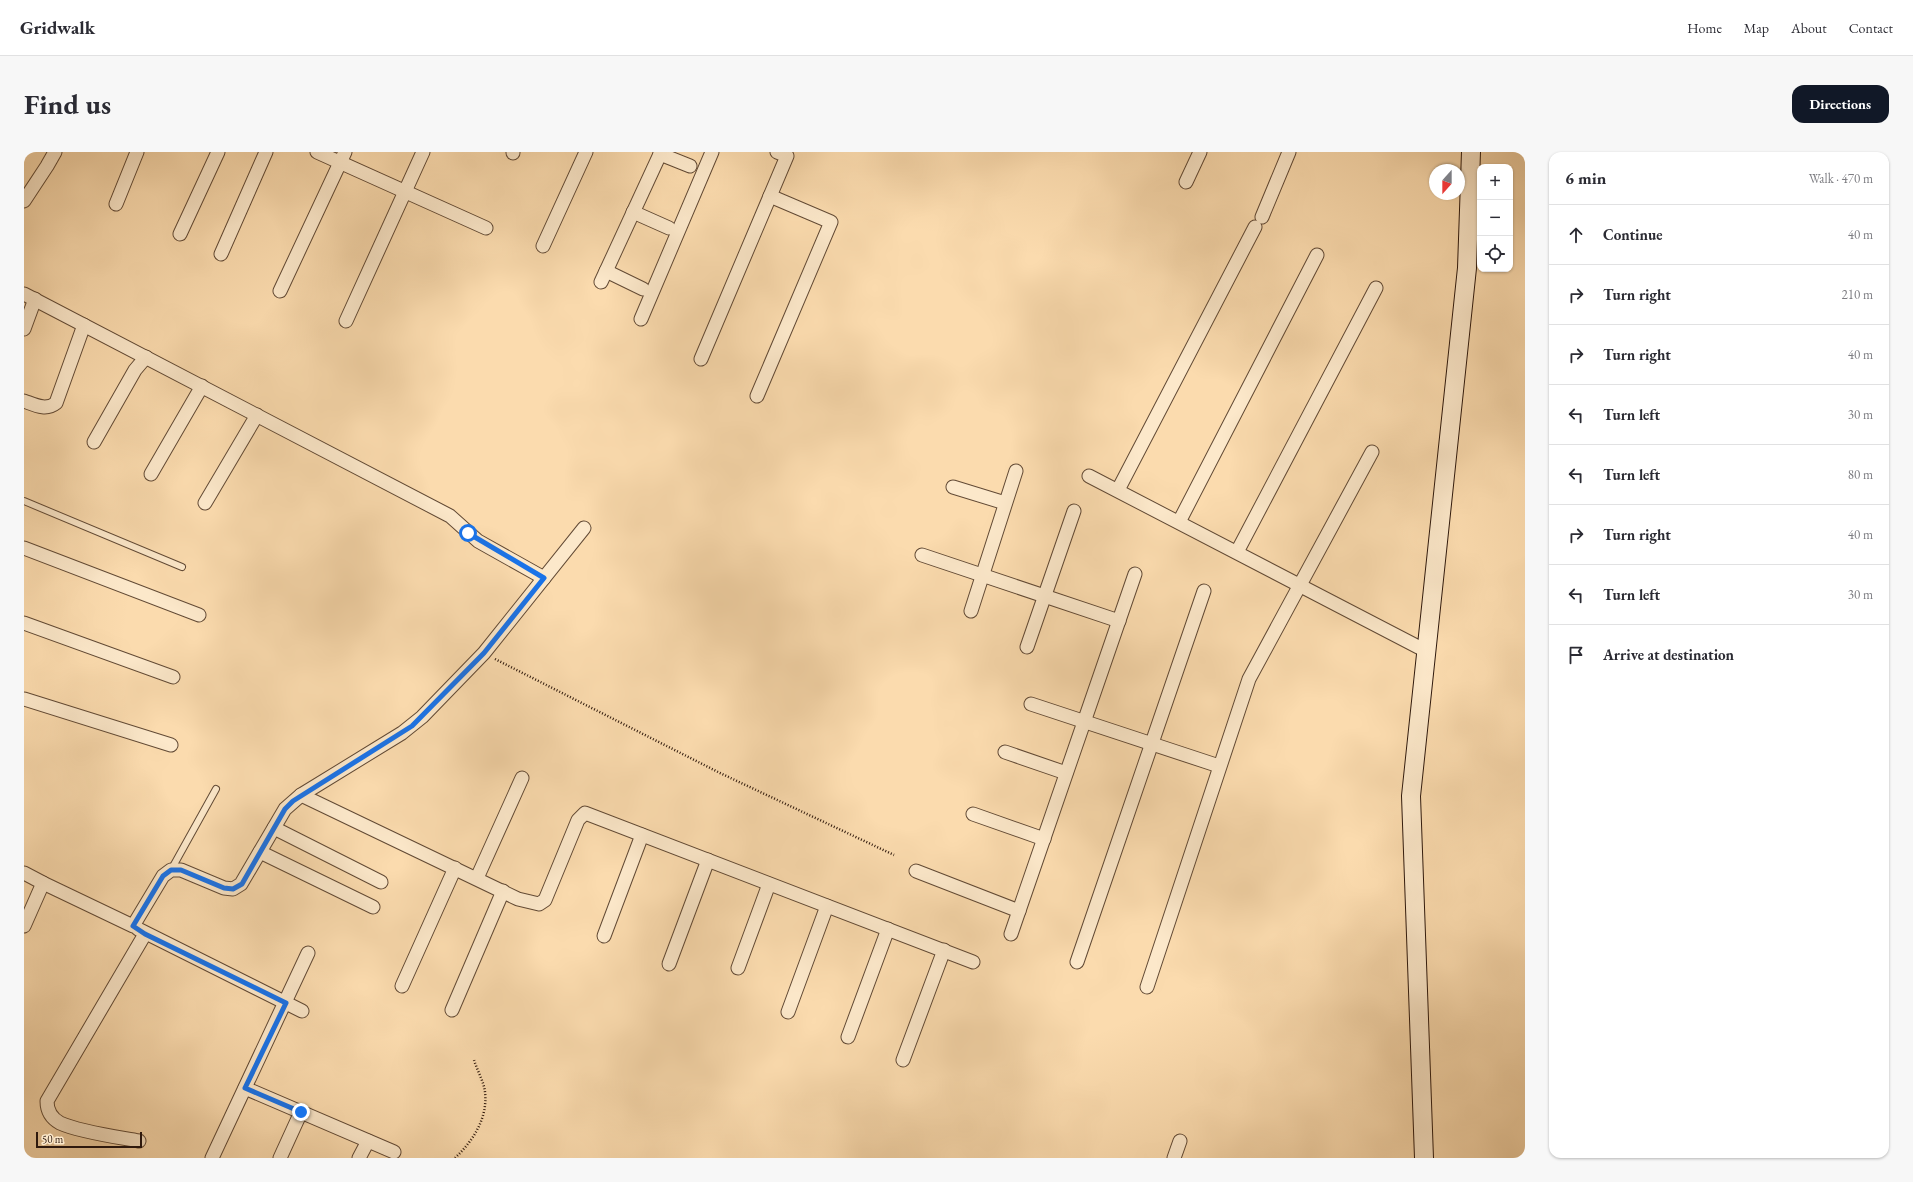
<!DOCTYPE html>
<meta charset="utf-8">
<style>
body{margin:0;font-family:"EB Garamond",serif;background:#f7f7f7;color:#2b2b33}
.controls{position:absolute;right:12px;top:12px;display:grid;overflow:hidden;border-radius:8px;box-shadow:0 1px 3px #0004}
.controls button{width:36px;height:36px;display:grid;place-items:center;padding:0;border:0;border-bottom:1px solid #e1e1e2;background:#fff;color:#2b2b33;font:20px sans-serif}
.compass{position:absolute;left:1405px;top:12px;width:36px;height:36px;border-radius:50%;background:#fff;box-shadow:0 1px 3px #0004;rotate:201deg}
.scale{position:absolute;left:12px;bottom:10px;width:106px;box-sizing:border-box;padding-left:4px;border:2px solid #2f190d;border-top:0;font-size:11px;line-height:14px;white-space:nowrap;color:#2f190d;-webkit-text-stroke:3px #fce8ca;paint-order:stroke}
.stop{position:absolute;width:12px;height:12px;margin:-9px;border:3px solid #1a73e8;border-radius:50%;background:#fff}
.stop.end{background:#1a73e8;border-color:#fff;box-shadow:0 1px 4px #0008}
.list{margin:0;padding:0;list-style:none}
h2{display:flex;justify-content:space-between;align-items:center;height:52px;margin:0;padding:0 16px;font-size:17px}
h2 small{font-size:13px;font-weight:400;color:#7c7c81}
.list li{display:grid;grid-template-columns:26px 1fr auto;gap:12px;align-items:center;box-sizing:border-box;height:60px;padding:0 16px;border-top:1px solid #e1e1e2}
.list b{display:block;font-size:15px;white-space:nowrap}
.list em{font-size:13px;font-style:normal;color:#7c7c81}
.icon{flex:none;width:22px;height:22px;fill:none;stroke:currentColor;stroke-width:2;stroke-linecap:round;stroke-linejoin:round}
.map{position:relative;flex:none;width:1501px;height:1006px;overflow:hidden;border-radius:12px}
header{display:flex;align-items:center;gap:24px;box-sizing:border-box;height:56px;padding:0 20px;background:#fff;border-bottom:1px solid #e1e1e2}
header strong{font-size:19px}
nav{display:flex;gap:22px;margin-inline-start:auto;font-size:14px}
.intro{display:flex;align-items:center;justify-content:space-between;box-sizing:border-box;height:96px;padding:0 24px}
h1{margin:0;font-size:28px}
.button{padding:10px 18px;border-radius:12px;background:#111827;color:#fff;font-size:14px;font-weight:700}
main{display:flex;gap:24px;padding:0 24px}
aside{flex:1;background:#fff;border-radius:12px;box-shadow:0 1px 3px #0004}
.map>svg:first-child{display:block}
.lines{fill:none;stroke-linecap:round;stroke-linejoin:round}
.lane-casing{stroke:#624a35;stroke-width:8}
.street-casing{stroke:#624a35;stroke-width:15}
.secondary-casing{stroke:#2f190d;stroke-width:20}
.path{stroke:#2f190d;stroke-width:2.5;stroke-dasharray:1 2;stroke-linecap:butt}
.lane{stroke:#fce8ca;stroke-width:6}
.street{stroke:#fce8ca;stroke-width:13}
.secondary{stroke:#fce8ca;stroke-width:18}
.route{stroke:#1a73e8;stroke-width:5}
</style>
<header>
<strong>Gridwalk</strong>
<nav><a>Home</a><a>Map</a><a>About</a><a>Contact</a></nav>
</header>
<div class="intro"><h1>Find us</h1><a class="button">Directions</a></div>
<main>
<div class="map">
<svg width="1501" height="1006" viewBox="0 0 1501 1006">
<rect width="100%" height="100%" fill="#fbdbae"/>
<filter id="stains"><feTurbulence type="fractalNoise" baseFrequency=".005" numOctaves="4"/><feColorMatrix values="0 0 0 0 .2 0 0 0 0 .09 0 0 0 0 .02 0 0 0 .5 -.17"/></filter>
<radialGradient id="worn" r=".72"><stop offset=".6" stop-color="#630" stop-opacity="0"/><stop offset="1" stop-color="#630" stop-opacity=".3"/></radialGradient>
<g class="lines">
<g class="lane-casing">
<g id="lane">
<path d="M0 349 158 415"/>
<path d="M147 718 192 637"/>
</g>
</g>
<g class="street-casing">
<g id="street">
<path d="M293 0 462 76"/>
<path d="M489 1V0"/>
<path d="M636 2 666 14"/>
<path d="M1162 30 1176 0"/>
<path d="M0 49 23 14 31 0"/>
<path d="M92 52 113 0"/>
<path d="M609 60 645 76"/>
<path d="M1238 65 1265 0"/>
<path d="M156 82 194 0"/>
<path d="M519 94 562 0"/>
<path d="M197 102 242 0"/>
<path d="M582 119 619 137"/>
<path d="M577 130 637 0"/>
<path d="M256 139 321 0"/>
<path d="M0 142 426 364 454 389 520 426"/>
<path d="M617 167 688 0"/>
<path d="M322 169 399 0"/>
<path d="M0 177 11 147"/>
<path d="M677 207 763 4 753 0"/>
<path d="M733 244 807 70 746 44"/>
<path d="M0 249C11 253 22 259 32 251L60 173"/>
<path d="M70 290 111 218 122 205"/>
<path d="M127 322 178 234"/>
<path d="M1065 324 1402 499"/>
<path d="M929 335 981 351"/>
<path d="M1094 338 1231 75"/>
<path d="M181 351 233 263"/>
<path d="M1155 370 1293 103"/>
<path d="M0 396 175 463"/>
<path d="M1213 400 1352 136"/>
<path d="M898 403 1095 469"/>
<path d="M947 459 992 319"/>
<path d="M0 471 149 525"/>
<path d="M1003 495 1050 359"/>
<path d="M0 547 147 593"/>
<path d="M1007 552 1195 614"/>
<path d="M981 600 1042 621"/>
<path d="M277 643 494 747 515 752 521 748 554 668 561 661 949 810"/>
<path d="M949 662 1020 687"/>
<path d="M250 676 357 730"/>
<path d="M236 700 349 755"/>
<path d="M892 719 995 759"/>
<path d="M0 721 19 731 0 774"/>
<path d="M453 726 498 626"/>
<path d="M19 731 109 774 139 724 147 718H157L200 736 209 737 217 732 261 657 277 643 378 581 398 565 460 501 560 376"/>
<path d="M114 777 278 859"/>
<path d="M987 782 1111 422"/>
<path d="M580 784 618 683"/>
<path d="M1053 810 1180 439"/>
<path d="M645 812 684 708"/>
<path d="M714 816 745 732"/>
<path d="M378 834 431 716"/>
<path d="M1123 835 1225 527 1348 300"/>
<path d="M428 858 479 739"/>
<path d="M764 860 803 754"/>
<path d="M824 885 864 777"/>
<path d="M879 908 920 798"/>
<path d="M221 936 370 1000"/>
<path d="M115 989C93 985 56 980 36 971 27 966 23 958 23 949L121 782"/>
<path d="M188 1006 284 801"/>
<path d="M256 1006 277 960"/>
<path d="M335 1006 344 989"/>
<path d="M1150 1006 1156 989"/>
</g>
</g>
<g class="secondary-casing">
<path id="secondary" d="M1400 1006 1387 644 1443 116 1447 0"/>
</g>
<g class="path">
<path d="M471 507 696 621 870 703"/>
<path d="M431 1006C449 989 464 966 461 940 460 930 453 918 450 908"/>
</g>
<use href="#lane" class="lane"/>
<use href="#street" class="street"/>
<use href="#secondary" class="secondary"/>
</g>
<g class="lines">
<path class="route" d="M277 960 221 936 262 851 121 782 109 774 139 724 147 718H157L200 736 209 737 218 732 261 657 269 649 388 574 460 501 520 426 444 381"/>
</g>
<rect width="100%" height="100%" filter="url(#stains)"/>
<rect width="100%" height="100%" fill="url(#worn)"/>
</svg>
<div class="controls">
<button>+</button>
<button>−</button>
<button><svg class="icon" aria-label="locate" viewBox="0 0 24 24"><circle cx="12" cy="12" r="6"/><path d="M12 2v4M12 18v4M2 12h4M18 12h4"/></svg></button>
</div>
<svg class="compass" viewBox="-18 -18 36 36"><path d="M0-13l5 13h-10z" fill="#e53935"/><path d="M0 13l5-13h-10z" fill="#7c7c81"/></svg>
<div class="scale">50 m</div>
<div class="stop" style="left:444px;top:381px"></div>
<div class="stop end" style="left:277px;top:960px"></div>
</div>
<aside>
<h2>6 min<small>Walk · 470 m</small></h2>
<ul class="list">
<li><svg class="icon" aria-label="ahead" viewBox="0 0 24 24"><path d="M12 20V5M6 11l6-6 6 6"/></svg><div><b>Continue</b></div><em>40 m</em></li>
<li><svg class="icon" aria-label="right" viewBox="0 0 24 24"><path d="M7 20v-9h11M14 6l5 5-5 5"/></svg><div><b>Turn right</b></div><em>210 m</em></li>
<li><svg class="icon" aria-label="right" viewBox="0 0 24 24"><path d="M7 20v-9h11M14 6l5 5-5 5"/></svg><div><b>Turn right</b></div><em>40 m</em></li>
<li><svg class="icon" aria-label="left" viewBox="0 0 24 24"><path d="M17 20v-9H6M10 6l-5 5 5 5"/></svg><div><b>Turn left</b></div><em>30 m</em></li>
<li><svg class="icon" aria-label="left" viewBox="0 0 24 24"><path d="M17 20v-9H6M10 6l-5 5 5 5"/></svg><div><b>Turn left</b></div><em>80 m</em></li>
<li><svg class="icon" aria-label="right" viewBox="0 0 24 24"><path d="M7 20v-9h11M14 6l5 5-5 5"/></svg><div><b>Turn right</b></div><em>40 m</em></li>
<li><svg class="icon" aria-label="left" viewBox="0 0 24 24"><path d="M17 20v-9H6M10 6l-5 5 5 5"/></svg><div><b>Turn left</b></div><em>30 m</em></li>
<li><svg class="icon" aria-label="arrive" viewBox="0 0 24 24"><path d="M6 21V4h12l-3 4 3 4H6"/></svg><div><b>Arrive at destination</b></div></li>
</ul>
</aside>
</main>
